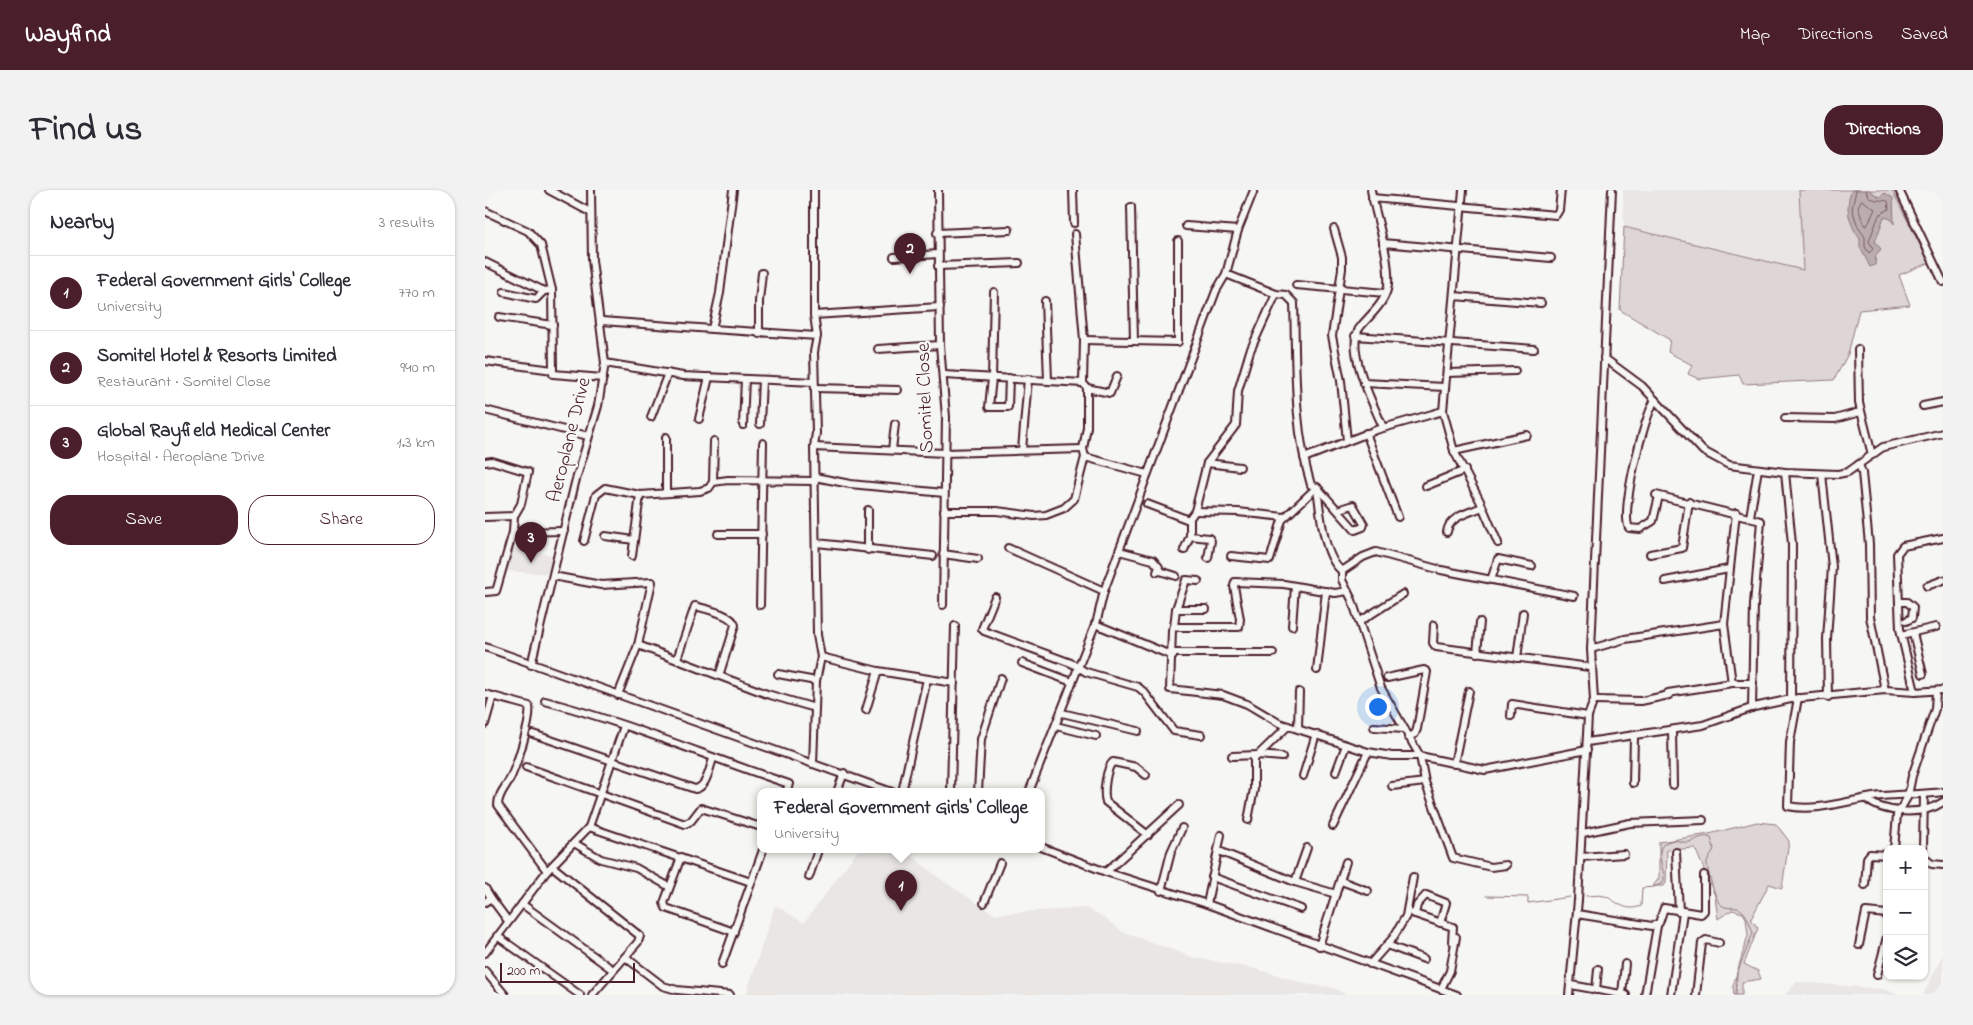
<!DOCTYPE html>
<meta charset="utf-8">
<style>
body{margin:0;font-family:"Indie Flower",sans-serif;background:#f2f2f3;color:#2b2b33}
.controls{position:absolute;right:15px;bottom:15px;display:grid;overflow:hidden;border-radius:10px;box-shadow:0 1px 4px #0004}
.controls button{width:45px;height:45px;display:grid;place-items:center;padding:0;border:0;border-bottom:1px solid #e1e1e2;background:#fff;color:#2b2b33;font:25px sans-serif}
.scale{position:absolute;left:15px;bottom:12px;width:135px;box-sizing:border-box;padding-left:5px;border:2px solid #4a1f2b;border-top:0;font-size:14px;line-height:18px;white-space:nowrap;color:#4a1f2b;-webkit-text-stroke:4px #f6f6f2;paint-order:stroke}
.you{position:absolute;left:892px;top:516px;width:18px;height:18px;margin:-12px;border:4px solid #fff;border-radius:50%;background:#1a73e8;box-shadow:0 0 0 8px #1a73e833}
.badge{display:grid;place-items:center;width:32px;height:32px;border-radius:50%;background:#4a1f2b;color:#fff;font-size:16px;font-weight:700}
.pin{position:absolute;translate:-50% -41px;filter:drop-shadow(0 1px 2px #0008)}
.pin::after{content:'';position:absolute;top:26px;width:18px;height:15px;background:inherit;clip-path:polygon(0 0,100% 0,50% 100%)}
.popup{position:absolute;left:272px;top:598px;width:288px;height:65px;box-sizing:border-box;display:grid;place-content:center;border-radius:10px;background:#fff;filter:drop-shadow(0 1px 4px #0005);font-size:16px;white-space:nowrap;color:#7c7c81}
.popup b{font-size:19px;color:#2b2b33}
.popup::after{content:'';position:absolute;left:50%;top:100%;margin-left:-10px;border:10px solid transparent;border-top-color:#fff}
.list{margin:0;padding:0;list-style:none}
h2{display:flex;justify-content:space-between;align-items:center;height:65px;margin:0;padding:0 20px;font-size:21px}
h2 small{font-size:16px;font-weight:400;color:#7c7c81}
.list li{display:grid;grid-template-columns:32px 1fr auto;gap:15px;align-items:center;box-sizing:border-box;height:75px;padding:0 20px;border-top:1px solid #e1e1e2}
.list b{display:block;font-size:19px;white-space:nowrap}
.list p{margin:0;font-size:16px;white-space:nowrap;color:#7c7c81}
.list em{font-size:16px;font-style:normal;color:#7c7c81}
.actions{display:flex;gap:10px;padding:15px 20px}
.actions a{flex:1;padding:11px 0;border:1px solid #4a1f2b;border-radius:20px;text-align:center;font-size:18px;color:#4a1f2b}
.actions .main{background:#4a1f2b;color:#fff}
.icon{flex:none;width:28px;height:28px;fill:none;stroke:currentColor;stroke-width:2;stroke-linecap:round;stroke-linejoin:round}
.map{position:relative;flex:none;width:1458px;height:805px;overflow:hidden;border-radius:20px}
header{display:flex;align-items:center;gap:30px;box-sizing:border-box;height:70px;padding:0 25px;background:#4a1f2b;color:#fff}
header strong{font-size:24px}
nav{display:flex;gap:28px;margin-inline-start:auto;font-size:18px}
.intro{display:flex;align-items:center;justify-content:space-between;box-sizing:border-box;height:120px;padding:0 30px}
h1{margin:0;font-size:35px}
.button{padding:12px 22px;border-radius:20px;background:#4a1f2b;color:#fff;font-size:18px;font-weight:700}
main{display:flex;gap:30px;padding:0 30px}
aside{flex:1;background:#fff;border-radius:20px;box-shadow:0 1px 4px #0004}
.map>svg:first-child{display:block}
.built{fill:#e9e6e3}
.green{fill:#ddd6d5;stroke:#947a80}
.water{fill:#bbadae;stroke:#8e747a}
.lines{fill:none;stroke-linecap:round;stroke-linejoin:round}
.shore{stroke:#77585f;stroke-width:1}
.stream{stroke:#8e747a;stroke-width:1}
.minor-casing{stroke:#4a1f2b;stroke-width:10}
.minor{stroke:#f6f6f2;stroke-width:6}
.labels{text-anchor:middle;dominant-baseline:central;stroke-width:5;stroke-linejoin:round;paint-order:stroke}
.street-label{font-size:20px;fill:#4a1f2b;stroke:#f6f6f2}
</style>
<header>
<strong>Wayfind</strong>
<nav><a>Map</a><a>Directions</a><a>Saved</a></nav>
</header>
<div class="intro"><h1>Find us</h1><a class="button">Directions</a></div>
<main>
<aside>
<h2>Nearby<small>3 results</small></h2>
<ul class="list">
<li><span class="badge">1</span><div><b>Federal Government Girls' College</b><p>University</p></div><em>770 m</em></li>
<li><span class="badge">2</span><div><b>Somitel Hotel &amp; Resorts Limited</b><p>Restaurant · Somitel Close</p></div><em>940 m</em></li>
<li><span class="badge">3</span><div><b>Global Rayfield Medical Center</b><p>Hospital · Aeroplane Drive</p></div><em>1.3 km</em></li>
</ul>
<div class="actions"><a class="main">Save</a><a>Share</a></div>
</aside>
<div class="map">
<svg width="1458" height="805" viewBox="0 0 1458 805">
<rect width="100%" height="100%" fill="#f6f6f2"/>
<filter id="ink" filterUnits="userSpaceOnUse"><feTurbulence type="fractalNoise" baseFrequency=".02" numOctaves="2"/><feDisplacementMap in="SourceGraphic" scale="10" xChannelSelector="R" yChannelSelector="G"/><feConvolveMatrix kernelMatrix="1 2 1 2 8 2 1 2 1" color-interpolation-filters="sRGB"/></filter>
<g filter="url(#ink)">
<g class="built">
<path d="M1138 0H1314L1319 80 1139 37Z"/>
<path d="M25 358 36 360 37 358 70 366 67 384 20 381Z"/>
<path d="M373 660H419L458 691 509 724 600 718 615 725 638 742 710 768 772 779 824 795 846 797 862 805H261L290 715 319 733Z"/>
<path d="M1458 765V805H1438Z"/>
<path d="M1312 792 1397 799 1416 805H1300Z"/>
</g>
<g class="green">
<path d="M1314 0H1407L1444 73 1414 85 1425 115 1374 120 1363 164 1349 190 1258 194 1254 185 1214 189 1203 184 1207 175 1183 162 1185 150 1135 120 1139 37 1318 80Z"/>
<path d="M1272 632 1291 634 1304 651 1297 698 1284 694 1266 729 1273 738 1259 774 1273 781 1276 789 1257 792V805H1249L1248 796 1263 745 1261 728 1258 723 1247 720 1233 729 1230 706 1210 658 1182 660 1181 693 1179 696H1168L1174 688V652L1224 644Z"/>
</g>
<path class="water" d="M1367 0H1384L1394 7 1400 3 1408 8 1409 34 1406 29 1399 27 1390 52 1396 59 1391 65 1390 75 1385 77 1375 57V49C1364 34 1359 17 1367 0Z"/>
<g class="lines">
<g class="shore">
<path d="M1371 0 1367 19 1373 37 1380 47V57L1384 63 1388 59 1384 51 1394 25 1404 19 1403 11C1395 9 1383 13 1381 0"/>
<path d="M1377 10 1390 19 1382 36 1379 35 1373 17Z"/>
</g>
<g class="stream">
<path d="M1001 706 1043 707V713L1085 707"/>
<path d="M1101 706C1107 706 1116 704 1122 707 1134 713 1140 722 1156 716L1157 698 1169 697 1178 693C1183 681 1164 657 1185 651 1191 649 1197 653 1204 652 1212 650 1218 644 1226 648L1229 658C1228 664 1224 667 1222 672 1221 677 1231 710 1234 713 1247 726 1256 703 1268 743L1252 783 1251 805"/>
</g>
<g class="minor-casing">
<g id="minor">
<path d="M64 0 105 22"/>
<path d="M248 0 235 103 227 139 332 146"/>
<path d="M453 0 455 155 461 227 458 415"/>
<path d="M588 0 589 33"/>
<path d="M886 0C891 29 905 65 903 95 901 112 886 124 876 136 858 156 889 216 898 237"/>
<path d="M978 0 958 221 969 261 995 311 1013 353"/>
<path d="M1414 0 1458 92"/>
<path d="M887 8 1071 25 1074 20 1076 0"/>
<path d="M646 17 649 151"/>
<path d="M0 21 43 41 56 55 67 100 68 180"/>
<path d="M701 36 753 40"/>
<path d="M849 39 857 67V79L847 146 856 191 862 251"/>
<path d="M452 43 524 40"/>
<path d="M898 53 1066 68"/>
<path d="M409 67 453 64"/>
<path d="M0 72 59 101 67 100"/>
<path d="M453 76 534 73"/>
<path d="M741 84 791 104 801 105 809 113C811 174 808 236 826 295L832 297C835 320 838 367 857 381"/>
<path d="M811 95 900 103"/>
<path d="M19 102 51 109 59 101"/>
<path d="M509 102 507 188 504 217H523L524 188"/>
<path d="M969 106 1056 113"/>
<path d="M560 111 563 190"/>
<path d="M329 125 455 117"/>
<path d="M14 127 68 135"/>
<path d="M117 131 227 139"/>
<path d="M274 144V111L277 83"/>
<path d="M870 146 1049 159"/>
<path d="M599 150 693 152V51"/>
<path d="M393 159 455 155"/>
<path d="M1373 159 1374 213 1387 265"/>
<path d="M1119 168 1157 196 1218 261 1244 275 1300 282 1353 284 1363 282 1398 257 1458 243"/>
<path d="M0 171 68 180V184L118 188"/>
<path d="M120 173 198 186 329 192"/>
<path d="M962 183 1030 181"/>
<path d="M459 185 598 193"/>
<path d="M879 193 960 197"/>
<path d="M330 198 413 200"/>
<path d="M602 198 625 203 632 186"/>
<path d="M1170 210C1159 227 1135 321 1144 338L1155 339 1168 331 1174 306"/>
<path d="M1438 216 1458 212"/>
<path d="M0 220 103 246"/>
<path d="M166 227 183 183"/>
<path d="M1300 228 1350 229 1375 222"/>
<path d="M214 229 224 187"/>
<path d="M275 234 277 190"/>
<path d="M258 235 260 189"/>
<path d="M881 243 913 327"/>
<path d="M181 247V303"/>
<path d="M329 257 460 263 598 259"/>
<path d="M407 260 410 234"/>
<path d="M537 260 543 189"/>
<path d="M969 261 1042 245"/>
<path d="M600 267 662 284"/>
<path d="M819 268 891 240 958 221"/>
<path d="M0 272 7 271 43 282 36 314 29 326 28 342 12 398 11 401 1 402"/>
<path d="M722 273 755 277"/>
<path d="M1374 274 1377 283 1384 354 1385 427 1400 500"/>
<path d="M1300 282 1307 354 1306 509"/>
<path d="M1337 284 1347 377 1342 449 1343 507"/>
<path d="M330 287 365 294 459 303"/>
<path d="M228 292 243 290 330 291"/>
<path d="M941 296 980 280"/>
<path d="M1171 305 1276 331 1269 414 1267 518"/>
<path d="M662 314 704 330"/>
<path d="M459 321H512L549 326 561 325 579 318 589 309 600 267 598 259 602 237V198L598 193 599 150 590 44"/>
<path d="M710 321 753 322 799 327"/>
<path d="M0 327 29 326"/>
<path d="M1265 327 1273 279"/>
<path d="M28 342 79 341"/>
<path d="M962 342C964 326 984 323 997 317"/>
<path d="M233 344H277"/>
<path d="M120 346 149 350"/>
<path d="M705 346 724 348 726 351 723 368"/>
<path d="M99 351 111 305 120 298 155 305 215 301 224 298 228 292 229 251"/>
<path d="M332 353 448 366"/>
<path d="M523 358 619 401"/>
<path d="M383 360V320"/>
<path d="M699 360 705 346V328L710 321 722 273 751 235 753 201 765 161 791 104"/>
<path d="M634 361 668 370 674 377 672 382 675 381 691 386"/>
<path d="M458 364 493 369"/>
<path d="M1165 364 1197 358 1204 312"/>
<path d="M147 366 155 305"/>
<path d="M746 366 785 370 797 330 832 297 870 340 878 337 879 334 868 315 853 320"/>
<path d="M857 381V390L867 410 896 498 935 566 940 592 968 668 1006 677 1021 675"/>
<path d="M857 381 878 367 891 362 956 380 1089 406"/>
<path d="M68 386 116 395 167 392 153 455 133 505"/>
<path d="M1006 390 1013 369 1047 376"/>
<path d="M1180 391 1244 379"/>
<path d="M1442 396 1458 390"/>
<path d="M863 401 850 403 799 394 750 392 749 396 755 429 754 437H689L687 440 685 499 738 505 762 514 794 533 883 562 907 566H935L1000 580 1102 560"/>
<path d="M510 407 497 439 499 441 586 473 601 482 653 497 659 502 689 541 716 545"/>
<path d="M1414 412H1422L1428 417 1427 428 1421 431"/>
<path d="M275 415 278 253"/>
<path d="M691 419H721"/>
<path d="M874 432 918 404"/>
<path d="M610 434 688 466"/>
<path d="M949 435 948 453 951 457 1105 477"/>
<path d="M807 436 810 396"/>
<path d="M689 437 691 419 701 390 713 391"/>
<path d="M1428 443 1438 484"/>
<path d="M1416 445 1451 437"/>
<path d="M153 455 282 504 330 518"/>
<path d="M0 457 407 602"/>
<path d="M1106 459 1140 449 1239 434"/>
<path d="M687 463H788"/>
<path d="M992 463 995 432"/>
<path d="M336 467 393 481 469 493"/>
<path d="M1032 468 1038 423"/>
<path d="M192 469 210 416C221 419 247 424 250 435L234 486"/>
<path d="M537 473 587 492"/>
<path d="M46 475 90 293 113 216 120 173 107 70 106 0"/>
<path d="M832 480 841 401"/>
<path d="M293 484 331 491"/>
<path d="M902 488 939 480 942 482 932 539 930 544 923 547"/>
<path d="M1247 493 1239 434 1251 323"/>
<path d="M1430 502 1415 439 1412 364 1418 356 1458 348"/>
<path d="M0 504 44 516C47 530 32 573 26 587 21 597 13 604 13 615L62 681"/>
<path d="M1313 508 1305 552 1303 616C1331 622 1361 611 1388 607 1411 604 1435 605 1458 602"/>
<path d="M1109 510 1156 511 1184 505 1183 503 1247 493H1268"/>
<path d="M60 511C143 533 223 567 304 594L301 602"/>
<path d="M381 520 393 481"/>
<path d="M577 523 653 541"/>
<path d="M1026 526 1027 514 1103 526"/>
<path d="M0 534 8 506"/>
<path d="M571 536 611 546"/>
<path d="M889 537 919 539"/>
<path d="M813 538 814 502"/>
<path d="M1187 541 1188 595"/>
<path d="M48 544 210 599C222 597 224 579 228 569"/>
<path d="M1102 552 1218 535 1269 517 1306 509 1400 500 1430 502 1458 500"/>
<path d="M747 566 773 565 797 567"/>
<path d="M328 574 331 491 336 467 332 445 329 257 331 243 329 162 332 146 329 125V0"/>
<path d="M969 574 984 501"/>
<path d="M41 577 200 634 206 631 216 618 276 637"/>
<path d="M851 582 861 555"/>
<path d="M661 585 651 577 628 572C621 578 618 602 621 612L663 645"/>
<path d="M818 586 831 544"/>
<path d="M1148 593 1149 546"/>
<path d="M907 596 940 592"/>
<path d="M352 602 359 583"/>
<path d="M417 602 442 489"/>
<path d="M466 602 470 436"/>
<path d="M493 602 496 549 516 488"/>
<path d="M544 602 612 430 619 401 731 101 741 84 753 40 769 0"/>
<path d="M1381 609C1400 624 1437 626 1458 612"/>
<path d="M763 630 769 599V569L803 536"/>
<path d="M848 636 883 562"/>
<path d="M104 637 266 692"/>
<path d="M1098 643 1145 633 1218 630"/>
<path d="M89 653 116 669 151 678 183 696"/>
<path d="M556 657 621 682 722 714 972 805"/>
<path d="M1409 659 1412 625 1423 606 1427 586 1450 519 1451 501"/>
<path d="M1438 659 1439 604"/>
<path d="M734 661 810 692 851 704"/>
<path d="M1191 662 1194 722"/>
<path d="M196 667 179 713 181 718 249 742"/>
<path d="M1096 667 1139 664"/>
<path d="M1439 668 1447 674 1458 675"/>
<path d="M67 676 155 746 153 752 107 805"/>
<path d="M621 682 694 615"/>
<path d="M324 687 333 660"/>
<path d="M727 687 816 719"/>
<path d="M856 691 883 701"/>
<path d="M810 692 822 658"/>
<path d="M1380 695 1382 668 1385 664 1402 665"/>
<path d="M0 698 6 708"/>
<path d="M676 701 686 662 697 638"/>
<path d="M0 712 6 708 23 731"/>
<path d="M499 713 515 673"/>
<path d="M37 714 128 780"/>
<path d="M722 714 736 645"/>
<path d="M927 723 968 737 967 751"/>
<path d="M930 724 932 715 941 705 961 713 955 733"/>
<path d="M1092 724 1167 736 1174 733 1179 718 1216 724 1219 721V685"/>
<path d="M12 746 95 805"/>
<path d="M902 755 939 769"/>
<path d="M1374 755 1381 722 1402 724"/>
<path d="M834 756 861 672"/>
<path d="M0 763 62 681 104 637 139 536"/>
<path d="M140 767 178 796 192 800 245 805"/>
<path d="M237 774 278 660"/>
<path d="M885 774 908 748 921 726 928 687"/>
<path d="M0 781 20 805"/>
<path d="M1392 785 1402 747"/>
<path d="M1086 795 1141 805"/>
<path d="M956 799 965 781 971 747"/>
<path d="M1111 800 1113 779"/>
<path d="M1137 804 1140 774"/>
<path d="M1084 805 1093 710 1103 526 1109 510 1106 459 1127 0"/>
<path d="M1160 805 1172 736"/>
<path d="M1186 805 1198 722"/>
<path d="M1211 805 1217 753 1221 750 1234 753"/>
</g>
</g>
<use href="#minor" class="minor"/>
</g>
</g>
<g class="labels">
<g class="street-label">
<text transform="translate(441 208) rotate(-92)">Somitel Close</text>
<text transform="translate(85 250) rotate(-76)">Aeroplane Drive</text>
</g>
</g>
</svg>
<div class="controls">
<button>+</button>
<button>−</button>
<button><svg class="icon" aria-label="layers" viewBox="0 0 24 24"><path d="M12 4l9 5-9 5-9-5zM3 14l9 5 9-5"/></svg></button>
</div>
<div class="scale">200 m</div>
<div class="you"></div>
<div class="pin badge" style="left:416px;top:721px">1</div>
<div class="popup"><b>Federal Government Girls' College</b>University</div>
<div class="pin badge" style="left:425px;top:84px">2</div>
<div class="pin badge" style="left:46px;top:373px">3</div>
</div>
</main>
